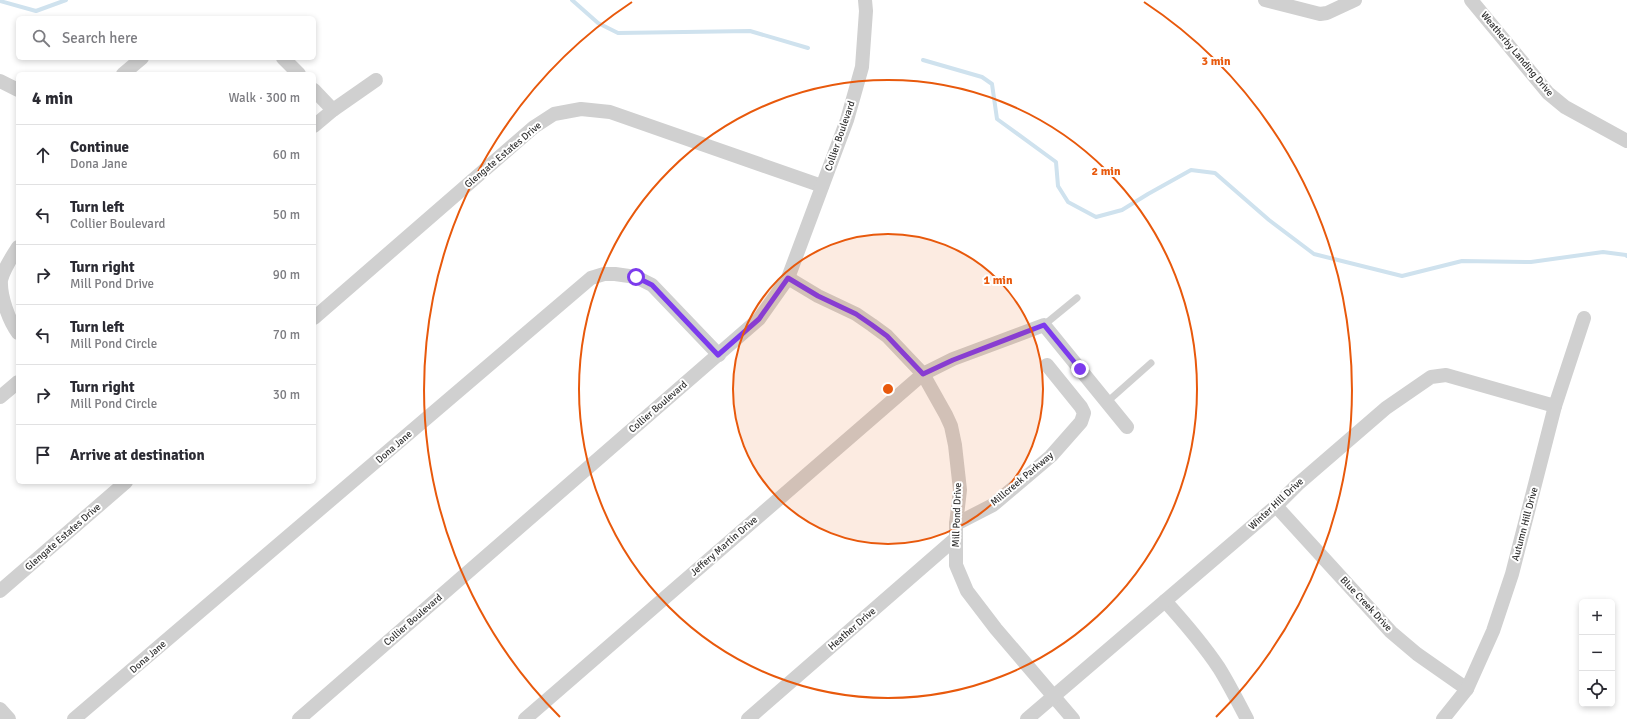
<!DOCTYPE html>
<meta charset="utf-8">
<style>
body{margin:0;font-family:Signika,sans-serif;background:#f2f2f3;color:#2b2b33}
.controls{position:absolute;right:12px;bottom:12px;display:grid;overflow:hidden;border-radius:6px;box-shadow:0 2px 6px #0003}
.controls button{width:36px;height:36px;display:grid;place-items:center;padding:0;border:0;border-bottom:1px solid #e1e1e2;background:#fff;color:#2b2b33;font:20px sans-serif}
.stop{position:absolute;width:12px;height:12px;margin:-9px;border:3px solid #7c3aed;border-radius:50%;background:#fff}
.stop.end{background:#7c3aed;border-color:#fff;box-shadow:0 1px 4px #0008}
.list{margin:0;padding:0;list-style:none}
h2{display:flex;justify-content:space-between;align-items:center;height:52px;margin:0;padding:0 16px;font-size:17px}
h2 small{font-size:13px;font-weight:400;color:#7c7c81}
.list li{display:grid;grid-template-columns:26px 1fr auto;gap:12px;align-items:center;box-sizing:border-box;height:60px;padding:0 16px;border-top:1px solid #e1e1e2}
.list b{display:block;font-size:15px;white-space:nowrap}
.list p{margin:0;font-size:13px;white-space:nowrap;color:#7c7c81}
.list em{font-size:13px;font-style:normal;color:#7c7c81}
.icon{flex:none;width:22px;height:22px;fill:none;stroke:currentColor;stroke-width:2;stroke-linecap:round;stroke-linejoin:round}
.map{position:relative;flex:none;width:1627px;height:719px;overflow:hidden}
.search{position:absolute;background:#fff;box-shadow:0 2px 6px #0003;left:16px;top:16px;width:300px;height:44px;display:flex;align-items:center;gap:10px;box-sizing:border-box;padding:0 14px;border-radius:6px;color:#7c7c81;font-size:15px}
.panel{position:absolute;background:#fff;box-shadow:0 2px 6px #0003;left:16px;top:72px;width:300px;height:412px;border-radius:6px}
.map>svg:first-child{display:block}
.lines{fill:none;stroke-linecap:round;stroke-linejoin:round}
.stream{stroke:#cfe2ee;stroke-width:4}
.service{stroke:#d0d0d0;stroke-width:7}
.minor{stroke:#d0d0d0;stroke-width:14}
.route{stroke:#7c3aed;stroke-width:5}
.ring{fill:none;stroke:#e8590c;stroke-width:2}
.labels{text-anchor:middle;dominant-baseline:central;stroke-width:4;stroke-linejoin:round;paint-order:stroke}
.street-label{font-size:10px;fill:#333;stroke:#fff}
.centre{fill:#e8590c;stroke:#fff;stroke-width:2}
.ring-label{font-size:12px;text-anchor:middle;font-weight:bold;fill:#e8590c;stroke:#fff;stroke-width:4;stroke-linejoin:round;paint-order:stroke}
</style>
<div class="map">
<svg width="1627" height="719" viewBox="0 0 1627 719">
<rect width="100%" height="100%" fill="#fff"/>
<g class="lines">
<g class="stream">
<path d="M572 0 598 23 618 33 750 31 808 48"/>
<path d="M0 1 36 11 66 0"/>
<path d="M923 60 982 77 992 84 997 119 1056 162 1058 186 1068 202 1096 217 1122 210 1148 194 1191 170 1215 173 1269 220 1314 254 1402 276 1462 261 1531 262 1603 252 1626 255 1627 256"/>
</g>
<g class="service">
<path d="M1044 325 1077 298"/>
<path d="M1107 402 1151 363"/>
</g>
<g class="minor">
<path d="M1265 0 1320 14 1327 13 1355 0"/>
<path d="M1471 0 1548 93 1565 107 1627 141"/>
<path d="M283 58 299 74"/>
<path d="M123 74 142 58"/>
<path d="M0 81 18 90"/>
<path d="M314 90 333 110"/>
<path d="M314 126 333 110 376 80"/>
<path d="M18 247C12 257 4 268 1 280 0 296 9 321 18 333"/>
<path d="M788 278 818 296 856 314 872 325 887 336 923 374 946 415 951 426 955 445 960 490 956 524V565L967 591 996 629 1073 719"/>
<path d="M314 318 534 127 554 114 581 109 610 112 822 186"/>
<path d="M0 397 18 382"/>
<path d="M1276 506 1391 632 1417 654 1467 689"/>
<path d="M956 524 993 505 1051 456 1081 422 1084 413 1081 407 1047 365"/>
<path d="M0 591 126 482"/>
<path d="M1165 601C1184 622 1203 644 1219 668 1229 684 1238 702 1247 719"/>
<path d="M0 709 9 719"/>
<path d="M74 719 591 278 604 274H615L636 277 652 285 719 355"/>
<path d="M299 719 759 319 788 278 847 120 862 67 866 11 865 0"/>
<path d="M525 719 923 374 953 359 1044 325 1127 427"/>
<path d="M748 719 956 538"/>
<path d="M1027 719 1276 506 1298 484 1386 408 1431 377 1446 375 1555 406"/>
<path d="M1443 719 1467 689 1493 631 1512 574 1555 406 1584 318"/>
</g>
</g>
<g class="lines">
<path class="route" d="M636 277 652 285 718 355 759 319 788 278 818 296 856 314 872 325 887 336 923 374 953 360 1044 325 1080 369"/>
</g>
<circle cx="888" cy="389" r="155" fill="#e8590c" fill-opacity=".12"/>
<g class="ring">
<circle cx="888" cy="389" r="155"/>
<circle cx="888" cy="389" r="309"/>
<path d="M560 717A464 464 0 0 1 632 2M1144 2A464 464 0 0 1 1216 717"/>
</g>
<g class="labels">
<g class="street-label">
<text transform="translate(1517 54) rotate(50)">Weatherby Landing Drive</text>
<text transform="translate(840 136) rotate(-71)">Collier Boulevard</text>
<text transform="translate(503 155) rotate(-40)">Glengate Estates Drive</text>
<text transform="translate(658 407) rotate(-41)">Collier Boulevard</text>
<text transform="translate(394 447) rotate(-41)">Dona Jane</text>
<text transform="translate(1022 479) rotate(-40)">Millcreek Parkway</text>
<text transform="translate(1276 504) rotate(-43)">Winter Hill Drive</text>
<text transform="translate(957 515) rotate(-88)">Mill Pond Drive</text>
<text transform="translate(1525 524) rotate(-75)">Autumn Hill Drive</text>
<text transform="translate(63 537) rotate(-41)">Glengate Estates Drive</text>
<text transform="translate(724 546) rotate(-41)">Jeffery Martin Drive</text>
<text transform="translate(1366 604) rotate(47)">Blue Creek Drive</text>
<text transform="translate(413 620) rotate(-41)">Collier Boulevard</text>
<text transform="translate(852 629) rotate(-41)">Heather Drive</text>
<text transform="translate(148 657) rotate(-41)">Dona Jane</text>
</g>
</g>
<circle cx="888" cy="389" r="6" class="centre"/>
<g class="ring-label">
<text x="1216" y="65">3 min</text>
<text x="1106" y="175">2 min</text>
<text x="998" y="284">1 min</text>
</g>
</svg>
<div class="controls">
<button>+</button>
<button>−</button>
<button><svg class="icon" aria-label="locate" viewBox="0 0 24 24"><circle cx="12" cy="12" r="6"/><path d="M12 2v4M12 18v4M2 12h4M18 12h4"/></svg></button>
</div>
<div class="stop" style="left:636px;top:277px"></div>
<div class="stop end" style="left:1080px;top:369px"></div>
<div class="search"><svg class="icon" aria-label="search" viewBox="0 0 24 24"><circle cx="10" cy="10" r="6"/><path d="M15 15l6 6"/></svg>Search here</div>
<section class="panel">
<h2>4 min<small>Walk · 300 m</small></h2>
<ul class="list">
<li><svg class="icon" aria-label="ahead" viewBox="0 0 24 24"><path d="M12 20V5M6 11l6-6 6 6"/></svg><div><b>Continue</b><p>Dona Jane</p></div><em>60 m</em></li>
<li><svg class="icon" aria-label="left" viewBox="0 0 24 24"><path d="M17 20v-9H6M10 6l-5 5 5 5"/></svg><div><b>Turn left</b><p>Collier Boulevard</p></div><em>50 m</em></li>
<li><svg class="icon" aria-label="right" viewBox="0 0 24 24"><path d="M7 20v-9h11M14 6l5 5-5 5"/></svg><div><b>Turn right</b><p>Mill Pond Drive</p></div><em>90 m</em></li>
<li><svg class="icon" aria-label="left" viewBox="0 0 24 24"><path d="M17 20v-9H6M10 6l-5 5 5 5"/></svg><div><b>Turn left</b><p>Mill Pond Circle</p></div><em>70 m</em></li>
<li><svg class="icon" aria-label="right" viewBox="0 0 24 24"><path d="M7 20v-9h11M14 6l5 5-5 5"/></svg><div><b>Turn right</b><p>Mill Pond Circle</p></div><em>30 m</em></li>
<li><svg class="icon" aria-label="arrive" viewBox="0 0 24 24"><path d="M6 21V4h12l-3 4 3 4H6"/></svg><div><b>Arrive at destination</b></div></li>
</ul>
</section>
</div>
